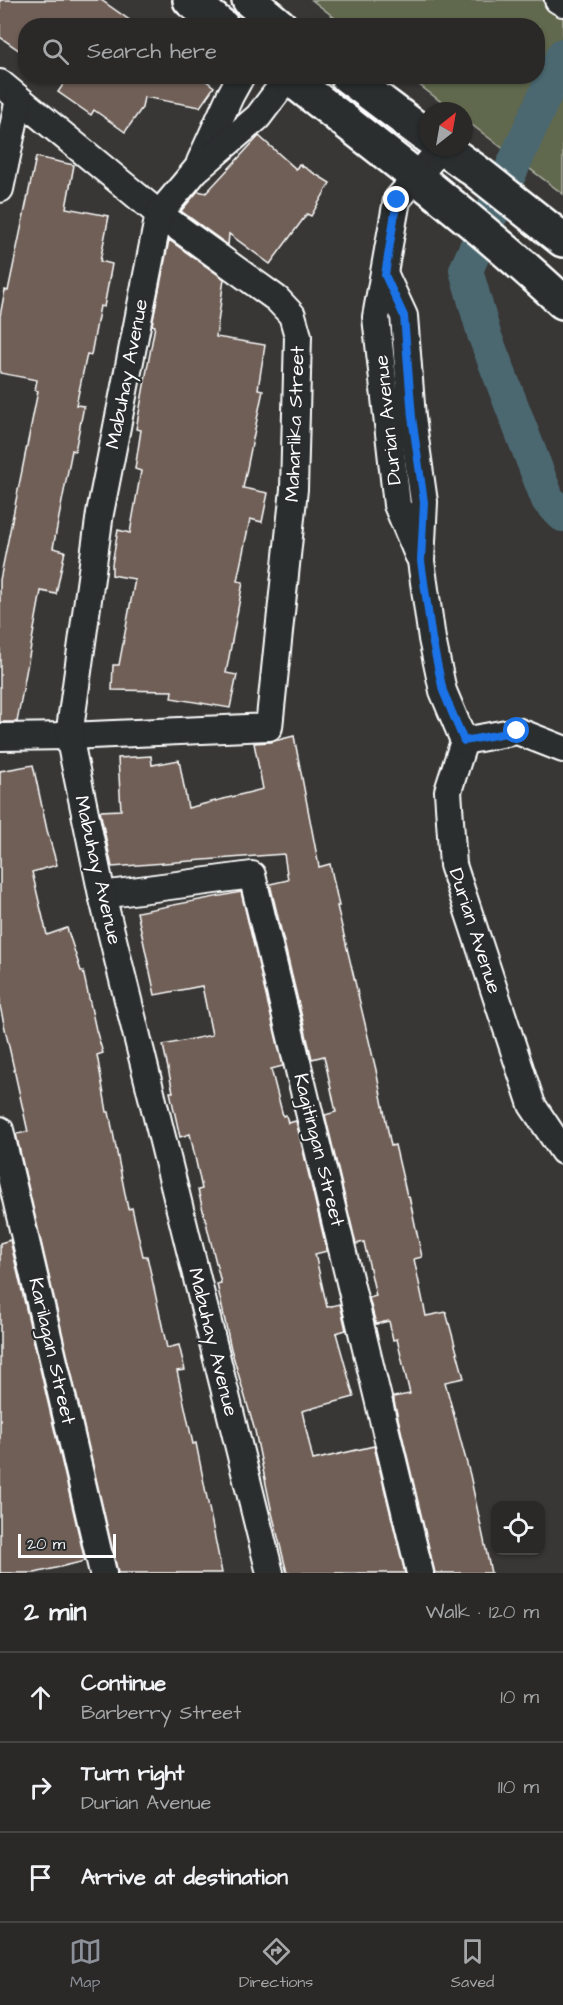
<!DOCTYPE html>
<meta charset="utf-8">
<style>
body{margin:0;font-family:"Architects Daughter",sans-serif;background:#323130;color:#f1f3f6}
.controls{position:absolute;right:18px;bottom:18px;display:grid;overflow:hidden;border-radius:12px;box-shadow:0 2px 4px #0004}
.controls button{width:54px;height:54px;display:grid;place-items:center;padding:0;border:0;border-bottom:2px solid #464545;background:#2a2928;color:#f1f3f6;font:30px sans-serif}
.compass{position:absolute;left:419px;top:102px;width:54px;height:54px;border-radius:50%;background:#2a2928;box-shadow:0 2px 4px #0004;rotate:31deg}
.scale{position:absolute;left:18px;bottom:15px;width:98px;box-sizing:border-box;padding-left:6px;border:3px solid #fff;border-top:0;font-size:16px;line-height:21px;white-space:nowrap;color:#fff;-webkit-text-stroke:4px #2a2d2e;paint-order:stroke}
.stop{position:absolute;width:18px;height:18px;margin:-14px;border:4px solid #1a73e8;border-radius:50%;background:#fff}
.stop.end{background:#1a73e8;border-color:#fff;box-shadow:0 2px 6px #0008}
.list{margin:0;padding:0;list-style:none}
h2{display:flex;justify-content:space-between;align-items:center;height:78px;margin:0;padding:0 24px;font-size:26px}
h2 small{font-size:20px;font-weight:400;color:#a5a6a8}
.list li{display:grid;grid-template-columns:39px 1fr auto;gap:18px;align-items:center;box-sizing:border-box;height:90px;padding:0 24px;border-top:2px solid #464545}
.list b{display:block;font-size:22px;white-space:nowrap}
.list p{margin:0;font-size:20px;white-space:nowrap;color:#a5a6a8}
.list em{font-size:20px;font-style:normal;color:#a5a6a8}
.icon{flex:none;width:33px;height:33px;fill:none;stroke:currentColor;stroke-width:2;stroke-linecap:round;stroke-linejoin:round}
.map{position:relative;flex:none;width:563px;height:1573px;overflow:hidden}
.search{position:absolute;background:#2a2928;box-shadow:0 2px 4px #0004;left:18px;right:18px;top:18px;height:66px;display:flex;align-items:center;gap:15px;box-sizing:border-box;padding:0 21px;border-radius:24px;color:#a5a6a8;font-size:22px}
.sheet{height:348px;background:#2a2928}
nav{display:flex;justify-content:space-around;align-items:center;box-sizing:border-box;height:84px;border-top:2px solid #464545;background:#2a2928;font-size:16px;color:#a5a6a8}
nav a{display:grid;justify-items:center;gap:3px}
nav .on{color:#8c9099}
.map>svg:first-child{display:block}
.green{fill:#60674d;stroke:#b0b3a6;stroke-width:1.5}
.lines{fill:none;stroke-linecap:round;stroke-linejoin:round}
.canal{stroke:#4c6770;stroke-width:34}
.building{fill:#6f5e57;stroke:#fff;stroke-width:1.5}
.minor-casing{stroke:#fff;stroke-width:30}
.secondary-casing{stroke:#fff;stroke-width:38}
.minor{stroke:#2a2d2e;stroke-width:26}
.secondary{stroke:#2a2d2e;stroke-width:33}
.route{stroke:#1a73e8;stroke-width:8}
.labels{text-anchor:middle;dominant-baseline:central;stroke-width:4.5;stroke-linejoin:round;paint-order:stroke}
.street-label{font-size:20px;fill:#fff;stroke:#2a2d2e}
</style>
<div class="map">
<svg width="563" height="1573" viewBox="0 0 563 1573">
<rect width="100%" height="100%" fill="#383736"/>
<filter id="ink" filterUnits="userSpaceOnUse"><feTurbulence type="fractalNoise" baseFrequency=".0167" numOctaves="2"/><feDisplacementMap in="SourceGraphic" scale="12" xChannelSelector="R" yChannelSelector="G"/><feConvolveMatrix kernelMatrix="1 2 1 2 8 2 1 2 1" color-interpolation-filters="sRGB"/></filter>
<g filter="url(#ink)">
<path class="green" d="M312 0H563V194L464 119V111H453L409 77 538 76V26L344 25Z"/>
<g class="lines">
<path class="canal" d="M563 55 466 270 484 334 548 500 563 515"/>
</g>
<g class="building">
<path d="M0 0H101L138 26H26V55L0 37Z"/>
<path d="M69 76H200L214 87 200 107 144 97 142 108 125 132 94 110 91 115 58 92Z"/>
<path d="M259 136 296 169 299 164 330 183 311 216 307 214 270 264 229 234 228 245 181 211 198 191 206 193Z"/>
<path d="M36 157 74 165 66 208 109 216 100 261 112 264 104 307 100 306 91 355 87 354 76 405 84 406 75 451 72 450 53 548 65 551 56 594 41 591 17 722H0V580L38 391 35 390 37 380 0 373V316L5 290 8 291Z"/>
<path d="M169 240 224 279 216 337 265 345 258 389 263 390 243 488 268 493 262 522 250 519 237 581 243 582 226 673 237 675 230 708 171 698 172 691 112 690 113 665H119L135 579 112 575V564L118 530 130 533 141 471 135 469 141 430 136 429 155 326 152 325Z"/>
<path d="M294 736 319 867 330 864 339 906H337L376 1070 391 1146 395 1145 407 1196H409L422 1257 414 1259 426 1316 446 1312 464 1378 445 1382 470 1475 491 1573H435L393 1397 410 1394 397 1339 393 1340 389 1321 376 1324 369 1298 376 1296 364 1242 356 1244 325 1115 336 1112 324 1056 312 1059 270 884 288 880 284 854 112 867 100 811 121 810 118 758 151 756 152 765 179 760 188 808 263 789 254 743 270 742Z"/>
<path d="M33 765 47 830 57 865 32 872 47 935 67 928 81 971H83L96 1030 103 1053 97 1055 107 1112H109L128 1209 132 1208 143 1256H147L167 1348 179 1345 185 1370 177 1371 193 1444 196 1443 222 1573H118L16 1134 28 1132 0 1006V771Z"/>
<path d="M241 892 283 1066 271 1069 283 1116 286 1115 288 1123 296 1121 327 1251 315 1254 327 1307 340 1304 346 1330 336 1333 354 1397 302 1411 313 1460 374 1446 405 1573H287L272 1513 255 1431 231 1349 217 1284 221 1283 198 1190 202 1189 190 1134 180 1137 170 1092H173L163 1045 212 1035 202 986 155 995 137 912Z"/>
<path d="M10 1240 85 1561 35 1573H0V1243Z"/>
</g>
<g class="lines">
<g class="minor-casing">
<g id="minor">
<path d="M558 0 563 3"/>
<path d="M0 83 159 214 277 299 292 315 298 336 294 489 269 727 69 736 0 737"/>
<path d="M200 162 230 96 241 76"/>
<path d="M0 189 19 99"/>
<path d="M385 275 404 316 412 417 424 502 421 561 432 639 443 691 464 741 448 791 453 865 532 1105 563 1151"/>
<path d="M418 555 397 505 376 317 397 200 442 147"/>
<path d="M464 741 517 731 563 749"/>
<path d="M102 895 252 875 420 1573"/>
<path d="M0 1130 103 1573"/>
<path d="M270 1573 102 895 69 736 100 513 159 214 196 170 258 117 289 76"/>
</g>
</g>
<g class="secondary-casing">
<g id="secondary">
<path d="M190 0 222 26"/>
<path d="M249 0 280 26"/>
<path d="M287 76C381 149 476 221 563 302"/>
<path d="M347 76 428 137"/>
<path d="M442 147 477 172 563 240"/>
</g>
</g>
<use href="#minor" class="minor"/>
<use href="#secondary" class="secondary"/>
</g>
</g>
<g class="lines" filter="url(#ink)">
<path class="route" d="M397 200 385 275 404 316 412 417 424 502 421 561 432 639 443 691 464 741 517 731"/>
</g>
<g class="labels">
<g class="street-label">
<text transform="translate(127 374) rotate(-79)">Mabuhay Avenue</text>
<text transform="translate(388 420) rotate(-96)">Durian Avenue</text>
<text transform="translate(295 424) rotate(-88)">Maharlika Street</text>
<text transform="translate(98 870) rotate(77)">Mabuhay Avenue</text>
<text transform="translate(475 931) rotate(72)">Durian Avenue</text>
<text transform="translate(319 1150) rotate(76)">Kagitingan Street</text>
<text transform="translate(213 1342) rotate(76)">Mabuhay Avenue</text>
<text transform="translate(52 1351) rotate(77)">Karilagan Street</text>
</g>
</g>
</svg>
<div class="controls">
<button><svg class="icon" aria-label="locate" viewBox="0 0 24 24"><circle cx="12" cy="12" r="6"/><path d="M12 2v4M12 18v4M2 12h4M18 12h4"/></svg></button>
</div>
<svg class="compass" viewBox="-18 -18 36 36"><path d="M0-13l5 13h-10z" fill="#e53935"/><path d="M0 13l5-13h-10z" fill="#a5a6a8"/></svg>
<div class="scale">20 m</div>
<div class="stop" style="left:517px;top:731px"></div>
<div class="stop end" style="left:397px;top:200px"></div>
<div class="search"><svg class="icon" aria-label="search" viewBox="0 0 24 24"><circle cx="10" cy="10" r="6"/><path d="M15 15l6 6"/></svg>Search here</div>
</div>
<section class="sheet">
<h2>2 min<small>Walk · 120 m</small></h2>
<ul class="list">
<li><svg class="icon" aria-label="ahead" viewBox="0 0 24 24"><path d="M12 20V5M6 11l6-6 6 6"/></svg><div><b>Continue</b><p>Barberry Street</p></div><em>10 m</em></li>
<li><svg class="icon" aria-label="right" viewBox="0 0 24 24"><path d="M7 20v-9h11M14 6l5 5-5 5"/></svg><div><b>Turn right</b><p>Durian Avenue</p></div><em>110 m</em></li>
<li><svg class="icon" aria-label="arrive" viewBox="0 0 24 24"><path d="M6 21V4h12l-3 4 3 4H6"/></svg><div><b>Arrive at destination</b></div></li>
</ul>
</section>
<nav>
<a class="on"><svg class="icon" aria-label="map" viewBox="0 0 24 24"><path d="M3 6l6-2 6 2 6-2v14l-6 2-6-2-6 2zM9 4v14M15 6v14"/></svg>Map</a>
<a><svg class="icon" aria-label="directions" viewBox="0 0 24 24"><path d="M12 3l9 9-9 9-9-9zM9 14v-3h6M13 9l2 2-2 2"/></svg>Directions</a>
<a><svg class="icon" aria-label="saved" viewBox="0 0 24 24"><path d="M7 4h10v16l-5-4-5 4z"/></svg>Saved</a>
</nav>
